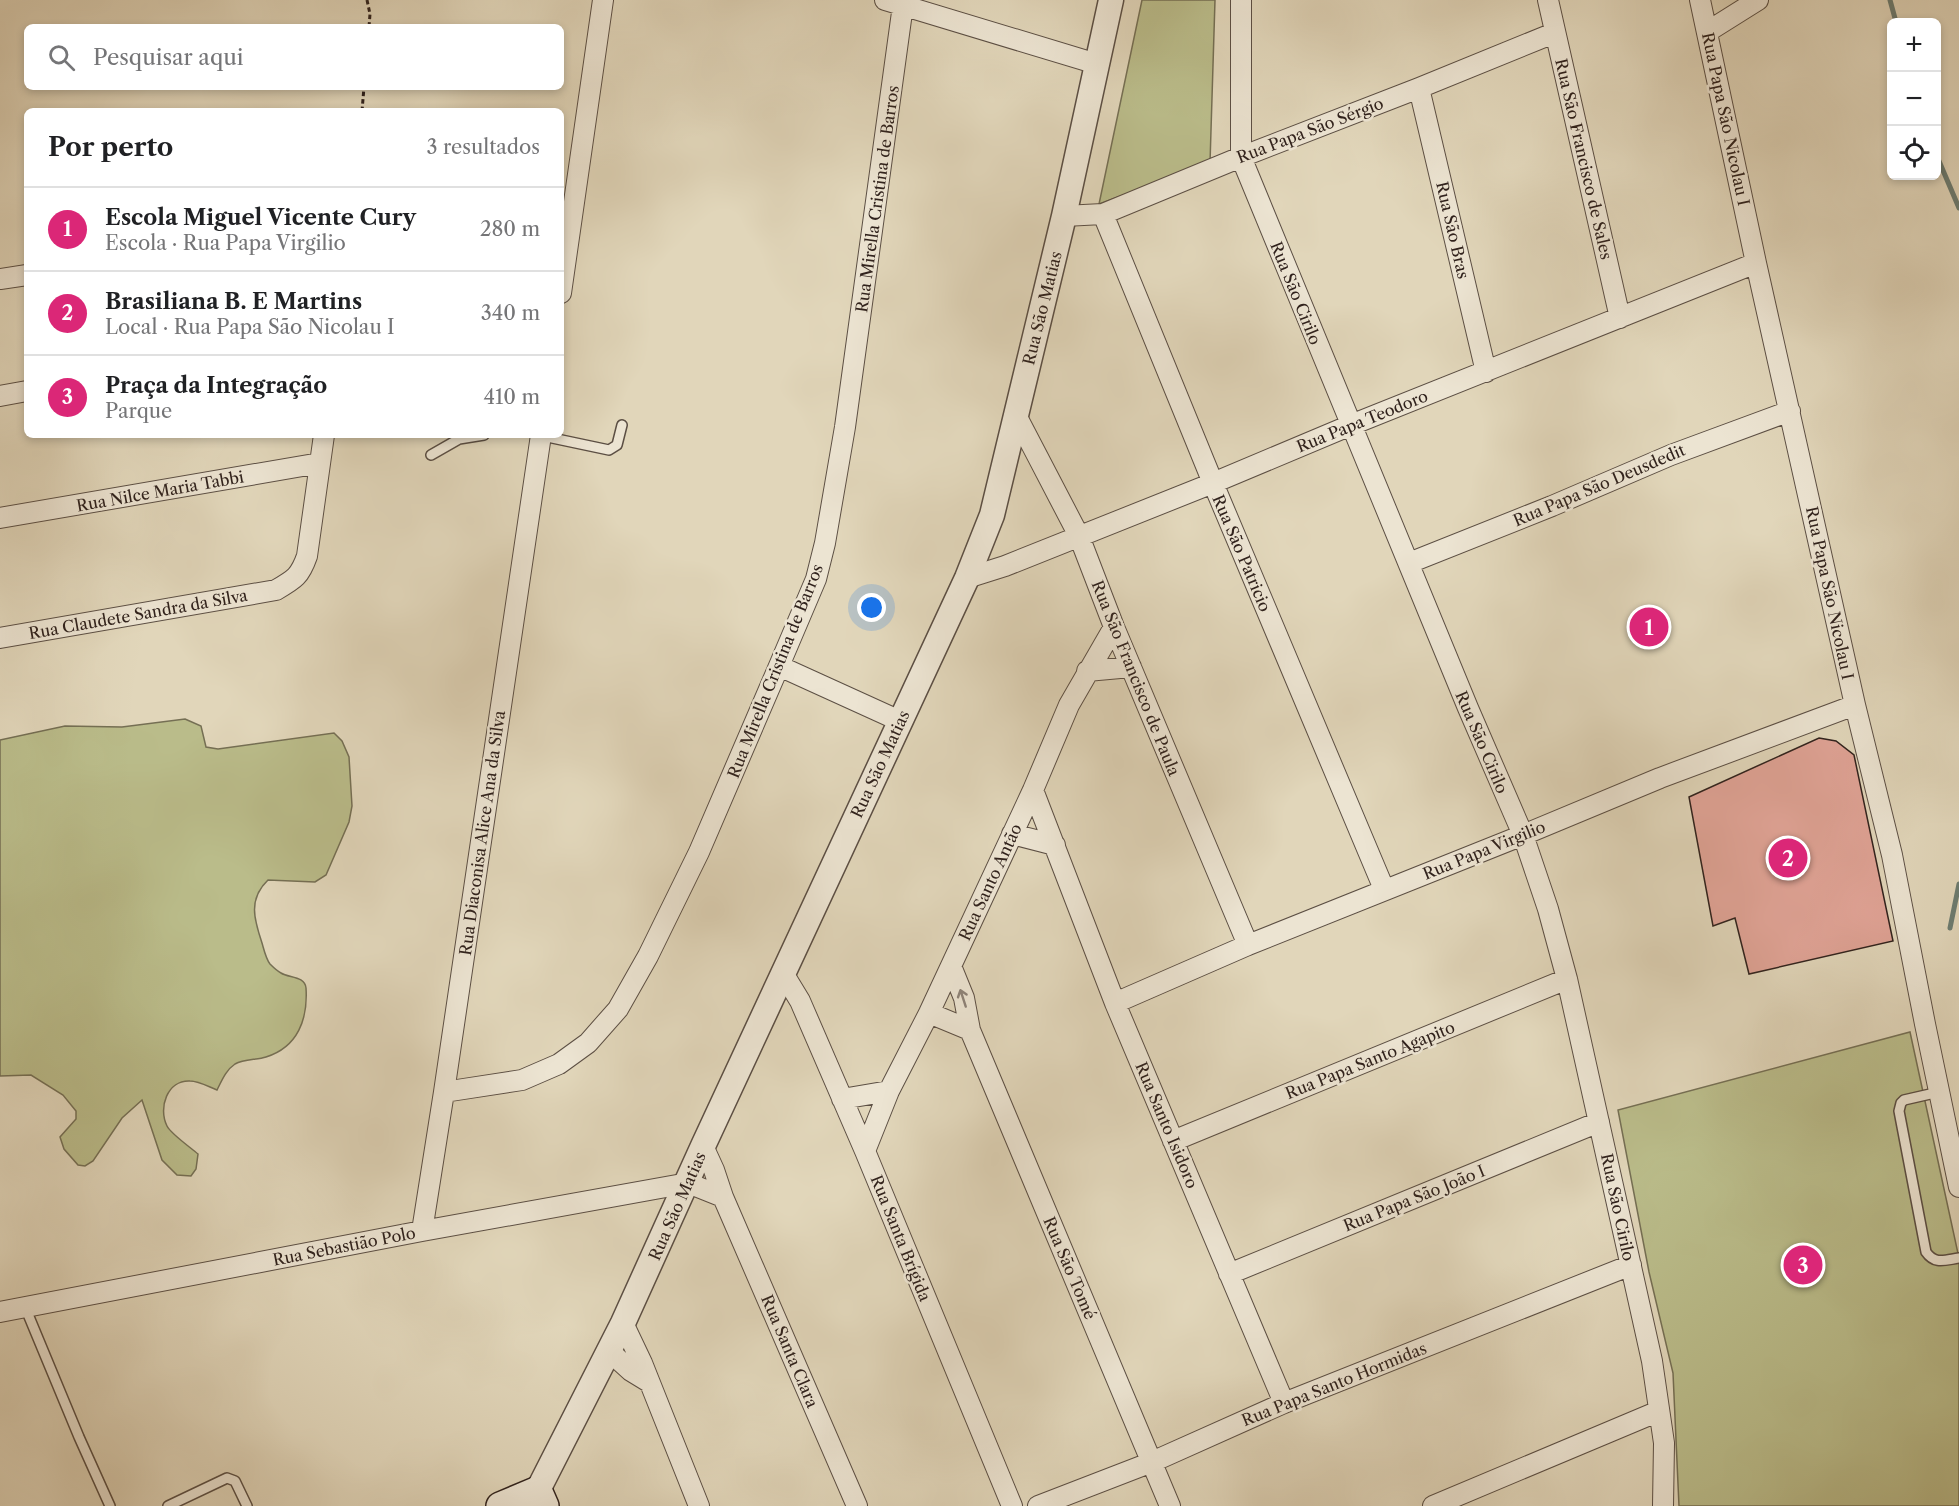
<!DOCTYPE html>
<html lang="pt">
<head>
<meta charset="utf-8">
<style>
  :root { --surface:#fff; --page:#f6f6f6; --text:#202124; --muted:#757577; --line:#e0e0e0; --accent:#db2777 }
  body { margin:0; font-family:"Libre Caslon Text",serif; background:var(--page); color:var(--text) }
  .controls { position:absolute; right:18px; top:18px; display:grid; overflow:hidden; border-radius:9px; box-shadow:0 3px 9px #0003 }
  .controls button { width:54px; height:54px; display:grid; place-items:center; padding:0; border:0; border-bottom:2px solid var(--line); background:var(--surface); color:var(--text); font:30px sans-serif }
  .you { position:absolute; left:872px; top:608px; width:21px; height:21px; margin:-15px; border:4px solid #fff; border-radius:50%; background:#1a73e8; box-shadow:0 0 0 9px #1a73e833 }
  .badge { display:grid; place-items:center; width:39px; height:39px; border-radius:50%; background:var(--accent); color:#fff; font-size:20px; font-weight:700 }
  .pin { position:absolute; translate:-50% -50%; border:3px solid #fff; box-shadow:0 2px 6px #0006 }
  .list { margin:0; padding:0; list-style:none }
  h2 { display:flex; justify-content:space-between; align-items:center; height:78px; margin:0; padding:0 24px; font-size:26px }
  h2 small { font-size:20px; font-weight:400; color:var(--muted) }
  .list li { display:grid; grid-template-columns:39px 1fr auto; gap:18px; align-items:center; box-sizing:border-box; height:84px; padding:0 24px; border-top:2px solid var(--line) }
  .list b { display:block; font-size:22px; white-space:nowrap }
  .list p { margin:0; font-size:20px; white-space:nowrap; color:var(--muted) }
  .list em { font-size:20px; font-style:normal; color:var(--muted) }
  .icon { flex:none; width:33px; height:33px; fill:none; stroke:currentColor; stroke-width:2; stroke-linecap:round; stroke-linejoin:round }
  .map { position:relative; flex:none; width:1959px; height:1506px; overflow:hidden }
  .search { position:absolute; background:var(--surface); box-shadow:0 3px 9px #0003; left:24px; top:24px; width:540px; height:66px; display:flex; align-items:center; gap:15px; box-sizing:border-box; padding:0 21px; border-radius:9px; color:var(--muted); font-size:22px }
  .panel { position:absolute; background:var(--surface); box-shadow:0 3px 9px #0003; left:24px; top:108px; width:540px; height:330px; border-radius:9px }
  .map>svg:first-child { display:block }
</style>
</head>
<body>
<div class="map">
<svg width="1959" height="1506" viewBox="0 0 1959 1506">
  <rect width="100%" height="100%" fill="#e1d6ba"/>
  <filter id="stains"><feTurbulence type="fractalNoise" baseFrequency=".00333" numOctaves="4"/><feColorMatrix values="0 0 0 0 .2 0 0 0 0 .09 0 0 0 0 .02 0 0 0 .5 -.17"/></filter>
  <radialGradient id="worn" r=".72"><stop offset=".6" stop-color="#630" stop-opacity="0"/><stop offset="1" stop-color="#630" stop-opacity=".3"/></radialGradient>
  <path fill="#babc8a" stroke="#756f54" stroke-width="1.5" d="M1142 0H1215L1210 163 1099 204Z
    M185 719 201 726 206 747 218 749 334 733 342 741 349 757 352 806 349 822 326 875 315 882 268 880C248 899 254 919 262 943 264 950 266 959 270 964 273 967 277 971 281 973 289 978 305 976 306 988 308 1019 298 1047 266 1057 257 1060 244 1059 235 1064 226 1070 222 1080 217 1090 209 1087 199 1081 190 1081 167 1080 158 1108 167 1126 171 1134 190 1147 198 1154L196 1169 191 1176 177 1175 162 1160 142 1100 122 1118 93 1161 85 1166 78 1165 64 1149 60 1137 76 1119V1111L63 1095 31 1075 0 1076V740L65 726 122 727Z
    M1910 1032 1959 1258V1506H1679L1673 1373 1649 1272 1618 1110Z"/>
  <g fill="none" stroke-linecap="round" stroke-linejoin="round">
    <path stroke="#6d7d72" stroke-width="5" d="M1890 0 1896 22
      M1936 154 1959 208
      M1950 928 1959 884"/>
  </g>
  <path fill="#e0a396" stroke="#30221d" stroke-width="1.5" d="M1819 738 1836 741 1854 755 1893 941 1749 974 1735 918 1713 926 1689 797Z"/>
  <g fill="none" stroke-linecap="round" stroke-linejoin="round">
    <defs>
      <path id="service" d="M538 435 609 450 617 445 622 425
        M431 455 459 439 484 435
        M1939 1092 1904 1100 1901 1103 1899 1111 1926 1252C1935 1265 1945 1260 1959 1258
        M25 1307 79 1437 110 1506
        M168 1506 227 1478 235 1481 247 1506"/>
      <path id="minor" d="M885 0 1097 64
        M1241 0V157L1468 708 1523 835 1548 909 1567 979 1652 1361 1664 1443 1663 1506
        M1548 0 1620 318
        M1700 0 1756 263 1855 705 1892 855 1925 1024 1959 1187
        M1707 32 1758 0
        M1419 88 1486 372
        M1103 214 1213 483 1384 889
        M1064 216 1103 214 1241 157 1419 88 1554 33
        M0 279 27 275
        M561 293 603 0
        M0 396 27 391
        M1016 415 1079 536 1114 627 1248 945
        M0 518 320 463
        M1409 563 1552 506 1671 455 1790 411
        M967 578 1005 566 1213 483 1351 425 1756 263
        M0 638 276 590C295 579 300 576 307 556L324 435
        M779 666 900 721
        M1087 671 1131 667
        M1033 790 1115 1003 1284 1403
        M1012 834 1055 845
        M951 966 964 998 970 1030 1170 1506
        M783 973 800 1001 865 1151 1012 1506
        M1115 1003 1248 945 1523 835 1660 778 1855 705
        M929 1013 970 1030
        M444 1092 522 1080 559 1064 588 1043 618 1009 648 956 699 852 779 666 816 579 825 543 845 427 903 5
        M842 1099 889 1091
        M1173 1141 1567 979
        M703 1146 714 1170 723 1197 857 1506
        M865 1151 889 1091 929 1013 1033 790 1069 705 1114 627
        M422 1231 444 1092 541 435
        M1229 1274 1599 1122
        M0 1312 422 1231 688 1183 723 1197
        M623 1323 642 1363 699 1506
        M609 1351 631 1371 649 1382
        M1038 1506 1152 1462 1284 1403 1631 1265
        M1433 1506 1659 1411"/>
      <path id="tertiary" d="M538 1490 623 1323 703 1146 967 578 992 515 1064 216 1111 0"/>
      <path id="secondary" d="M500 1506 538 1490 545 1506"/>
    </defs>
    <use href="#service" stroke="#5c4f44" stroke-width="12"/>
    <use href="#minor" stroke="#5c4f44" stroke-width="22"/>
    <use href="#tertiary" stroke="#5c4f44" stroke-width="27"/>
    <use href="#secondary" stroke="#30221d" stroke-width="30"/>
    <path stroke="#30221d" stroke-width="3" stroke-dasharray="4.5 3" stroke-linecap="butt" d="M367 0 370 14 369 27
      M362 111 364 87"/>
    <use href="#service" stroke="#ece4d2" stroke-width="9"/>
    <use href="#minor" stroke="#ece4d2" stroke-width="20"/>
    <use href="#tertiary" stroke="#ece4d2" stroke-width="24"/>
    <use href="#secondary" stroke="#ece4d2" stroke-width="27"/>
  </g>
  <defs><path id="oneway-shaft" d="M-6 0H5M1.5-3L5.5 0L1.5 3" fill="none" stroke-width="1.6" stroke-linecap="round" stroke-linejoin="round" transform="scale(1.5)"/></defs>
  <use stroke="#8e8378" href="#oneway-shaft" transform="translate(963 998) rotate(-108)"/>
  <g text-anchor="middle" stroke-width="5" stroke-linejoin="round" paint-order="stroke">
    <g font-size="16" fill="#30221d" stroke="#ece4d2">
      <text transform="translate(1726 119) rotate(78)" y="6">Rua Papa São Nicolau I</text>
      <text transform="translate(1310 130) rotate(-21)" y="6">Rua Papa São Sérgio</text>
      <text transform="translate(1584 159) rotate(77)" y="6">Rua São Francisco de Sales</text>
      <text transform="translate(877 199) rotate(-82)" y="6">Rua Mirella Cristina de Barros</text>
      <text transform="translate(1453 230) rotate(77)" y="6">Rua São Bras</text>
      <text transform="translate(1296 293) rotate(68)" y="6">Rua São Cirilo</text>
      <text transform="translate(1042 308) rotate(-76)" y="6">Rua São Matias</text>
      <text transform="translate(1362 421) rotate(-22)" y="6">Rua Papa Teodoro</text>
      <text transform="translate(1599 485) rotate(-23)" y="6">Rua Papa São Deusdedit</text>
      <text transform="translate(160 491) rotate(-10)" y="6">Rua Nilce Maria Tabbi</text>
      <text transform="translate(1242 553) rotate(67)" y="6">Rua São Patricio</text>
      <text transform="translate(1830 593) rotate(78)" y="6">Rua Papa São Nicolau I</text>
      <text transform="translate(138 614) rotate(-10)" y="6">Rua Claudete Sandra da Silva</text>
      <text transform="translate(775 671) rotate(-68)" y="6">Rua Mirella Cristina de Barros</text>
      <text transform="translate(1136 678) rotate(68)" y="6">Rua São Francisco de Paula</text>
      <text transform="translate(1482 742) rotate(67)" y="6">Rua São Cirilo</text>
      <text transform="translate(880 764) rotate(-65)" y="6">Rua São Matias</text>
      <text transform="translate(482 833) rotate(-82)" y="6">Rua Diaconisa Alice Ana da Silva</text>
      <text transform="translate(1484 850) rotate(-22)" y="6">Rua Papa Virgilio</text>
      <text transform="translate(990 882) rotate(-65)" y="6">Rua Santo Antão</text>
      <text transform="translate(1370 1060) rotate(-22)" y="6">Rua Papa Santo Agapito</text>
      <text transform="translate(1167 1125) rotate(67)" y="6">Rua Santo Isidoro</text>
      <text transform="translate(1414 1198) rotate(-22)" y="6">Rua Papa São João I</text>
      <text transform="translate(677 1206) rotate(-66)" y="6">Rua São Matias</text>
      <text transform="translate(1618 1207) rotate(78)" y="6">Rua São Cirilo</text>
      <text transform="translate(901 1238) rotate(68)" y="6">Rua Santa Brígida</text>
      <text transform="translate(344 1246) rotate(-11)" y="6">Rua Sebastião Polo</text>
      <text transform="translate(1070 1268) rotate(67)" y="6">Rua São Tomé</text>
      <text transform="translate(790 1351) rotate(67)" y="6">Rua Santa Clara</text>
      <text transform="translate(1334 1384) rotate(-22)" y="6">Rua Papa Santo Hormidas</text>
    </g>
  </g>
  <rect width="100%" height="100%" filter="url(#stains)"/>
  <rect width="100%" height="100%" fill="url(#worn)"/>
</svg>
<div class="controls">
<button>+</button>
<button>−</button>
<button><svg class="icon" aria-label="locate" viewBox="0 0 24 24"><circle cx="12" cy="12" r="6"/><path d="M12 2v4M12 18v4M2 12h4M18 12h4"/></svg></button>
</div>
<div class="you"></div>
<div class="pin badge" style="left:1649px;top:627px">1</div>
<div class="pin badge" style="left:1788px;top:858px">2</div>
<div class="pin badge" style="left:1803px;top:1265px">3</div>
<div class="search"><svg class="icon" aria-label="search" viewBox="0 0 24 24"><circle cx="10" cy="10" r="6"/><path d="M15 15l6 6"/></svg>Pesquisar aqui</div>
<section class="panel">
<h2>Por perto<small>3 resultados</small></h2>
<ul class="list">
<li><span class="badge">1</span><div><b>Escola Miguel Vicente Cury</b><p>Escola · Rua Papa Virgilio</p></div><em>280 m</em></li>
<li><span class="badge">2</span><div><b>Brasiliana B. E Martins</b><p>Local · Rua Papa São Nicolau I</p></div><em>340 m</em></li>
<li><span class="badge">3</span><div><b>Praça da Integração</b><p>Parque</p></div><em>410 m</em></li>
</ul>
</section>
</div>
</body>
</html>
